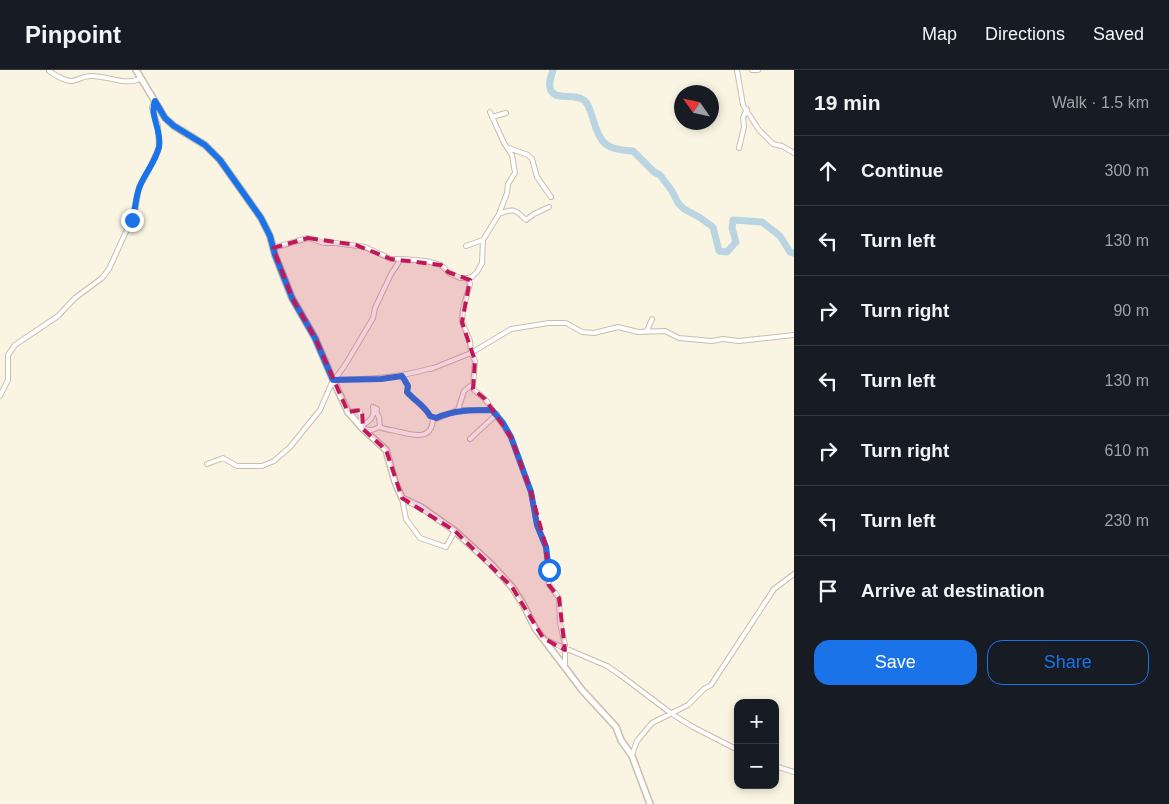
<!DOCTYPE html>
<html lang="en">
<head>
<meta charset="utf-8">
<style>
  :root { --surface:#171b24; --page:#242831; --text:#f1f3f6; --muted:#9ea1a6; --line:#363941; --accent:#1a73e8 }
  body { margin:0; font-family:Arial,sans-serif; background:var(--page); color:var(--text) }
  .controls { position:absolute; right:15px; bottom:15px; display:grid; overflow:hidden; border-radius:10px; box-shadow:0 2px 8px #0003 }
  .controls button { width:45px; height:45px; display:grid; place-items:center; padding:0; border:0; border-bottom:1px solid var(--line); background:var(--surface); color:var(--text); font:25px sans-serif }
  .compass { position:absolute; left:674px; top:15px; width:45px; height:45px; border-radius:50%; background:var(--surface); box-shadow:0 2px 8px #0003; rotate:304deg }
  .stop { position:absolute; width:15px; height:15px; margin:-11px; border:4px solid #1a73e8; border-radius:50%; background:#fff }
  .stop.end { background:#1a73e8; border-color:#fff; box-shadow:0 1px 5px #0008 }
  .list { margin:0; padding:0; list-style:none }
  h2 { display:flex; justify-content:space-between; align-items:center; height:65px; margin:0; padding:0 20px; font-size:21px }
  h2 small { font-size:16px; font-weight:400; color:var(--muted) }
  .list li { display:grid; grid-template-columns:32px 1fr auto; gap:15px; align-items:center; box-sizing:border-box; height:70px; padding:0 20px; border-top:1px solid var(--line) }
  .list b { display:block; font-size:19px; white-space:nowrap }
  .list em { font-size:16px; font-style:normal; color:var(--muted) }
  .actions { display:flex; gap:10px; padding:15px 20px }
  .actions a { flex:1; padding:11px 0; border:1px solid var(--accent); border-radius:15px; text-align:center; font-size:18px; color:var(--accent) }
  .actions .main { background:var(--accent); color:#fff }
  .icon { flex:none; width:28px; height:28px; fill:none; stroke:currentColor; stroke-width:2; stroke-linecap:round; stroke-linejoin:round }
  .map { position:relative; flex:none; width:794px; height:734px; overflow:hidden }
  header { display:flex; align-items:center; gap:30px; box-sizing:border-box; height:70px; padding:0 25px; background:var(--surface); border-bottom:1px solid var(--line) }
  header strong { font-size:24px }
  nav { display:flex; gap:28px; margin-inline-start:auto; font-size:18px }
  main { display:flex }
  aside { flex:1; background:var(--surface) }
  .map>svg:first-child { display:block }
</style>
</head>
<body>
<header>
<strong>Pinpoint</strong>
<nav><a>Map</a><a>Directions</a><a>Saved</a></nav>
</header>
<main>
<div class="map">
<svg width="794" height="734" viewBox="0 0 794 734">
  <rect width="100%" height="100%" fill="#faf5e3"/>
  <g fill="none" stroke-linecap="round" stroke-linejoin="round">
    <path stroke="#bad5e1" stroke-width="7" d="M553 0C551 7 547 16 552 22 559 31 574 22 585 31 589 35 591 43 593 49 600 74 606 80 633 81L654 102 660 105 672 121 678 133 684 139 699 147 713 157 719 181 727 182 736 172 732 158 733 150 762 152 780 166 790 182 794 183"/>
    <defs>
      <path id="minor" d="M737 0 743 35 759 60 773 74 782 76 794 83
        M752 0H758
        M49 1C56 5 63 11 71 11 77 11 83 6 90 6 106 5 127 17 141 8
        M492 47 506 43
        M509 78 528 85 532 89 537 107 551 127
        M739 78 744 57 743 48 747 39
        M499 144C513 138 515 139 526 150L534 144 549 137
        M466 176 483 170
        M273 178 308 168 324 173H336L365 177 391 189H401
        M468 208 472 207 477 202 482 193 483 170 499 144 507 123 508 114 515 103 512 85 504 73 490 42
        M647 261 652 249
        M431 299 471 283 511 259 549 253H566L582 262 594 263 618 257 638 262 665 261 679 268 712 271 723 269 739 271 794 265
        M402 305 408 316 407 322C414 331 425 336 430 346L436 349 458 340 464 321 473 314
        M333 310C367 309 399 308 432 298
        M0 326 8 310V285L15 275 58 246 75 228 102 208 109 199 135 142 139 117 148 102 159 77 158 55 153 42 152 37 155 31
        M458 340H492
        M348 342 357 341 361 344 362 357
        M380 357 379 347 376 342 377 339 373 337C375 346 371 350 363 355V359L372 360 380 357C386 360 393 360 400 362 416 366 433 370 433 347
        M470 369 497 344
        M207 394 223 388 237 396H262L274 391 290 377 320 340 333 310 338 305 347 292 373 248 375 238 391 204 401 189 426 191 441 195 449 203 460 208H468L470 214 463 239 462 252 470 271 471 283 475 291 473 316 474 320 485 329 511 367 531 422 537 455 546 477 549 515 559 528 560 553 565 575V597
        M402 428 406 449 420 468 446 477 455 461
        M546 570 607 596 619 604 672 644 693 657 738 680
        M632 685 637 671 652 653 688 635 704 619 711 615 774 519 794 504
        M775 696 794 702"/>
      <path id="tertiary" d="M136 0 165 48 174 56 205 75 220 90 261 148 270 166 275 185 292 228 315 268 333 310 348 342 363 359 386 380 395 412 402 428 421 437 455 461 491 494 512 517 523 534 535 558 582 620 616 657 621 670 632 686 650 734"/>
    </defs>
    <use href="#minor" stroke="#c9beab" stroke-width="6"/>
    <use href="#tertiary" stroke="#c9beab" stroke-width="8"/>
    <use href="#minor" stroke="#fff" stroke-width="4"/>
    <use href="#tertiary" stroke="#fff" stroke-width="5"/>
  </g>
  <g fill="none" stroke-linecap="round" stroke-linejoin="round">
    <path stroke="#1a73e8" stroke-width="6" d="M132 150C136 139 135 127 140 116 145 103 156 91 159 77 162 60 149 45 155 31L165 48 174 56 205 75 220 90 261 148 270 166 275 185 292 228 315 268 333 310 381 309 402 306 408 316 407 322C415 331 425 336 430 346L436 348C454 340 472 340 492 340L503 353 511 367 531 422 537 455 546 477 549 500"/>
  </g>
  <path fill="#c2185b" fill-opacity="0.2" stroke="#c2185b" stroke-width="4" stroke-dasharray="10 6" stroke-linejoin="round" d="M308 168 356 175 391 189 441 195 448 202 470 210 462 252 475 291 473 319 485 329 511 367 531 422 546 477 549 515 559 528 565 580 543 568 512 517 455 461 402 428 386 380 363 359 362 340 348 342 315 268 292 228 273 178Z"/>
</svg>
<div class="controls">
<button>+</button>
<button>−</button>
</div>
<svg class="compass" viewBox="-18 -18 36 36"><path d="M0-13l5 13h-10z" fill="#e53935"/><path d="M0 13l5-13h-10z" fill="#9ea1a6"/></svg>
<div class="stop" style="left:549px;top:500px"></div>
<div class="stop end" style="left:132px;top:150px"></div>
</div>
<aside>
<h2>19 min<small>Walk · 1.5 km</small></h2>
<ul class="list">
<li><svg class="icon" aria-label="ahead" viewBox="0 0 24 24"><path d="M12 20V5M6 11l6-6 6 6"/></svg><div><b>Continue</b></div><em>300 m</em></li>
<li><svg class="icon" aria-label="left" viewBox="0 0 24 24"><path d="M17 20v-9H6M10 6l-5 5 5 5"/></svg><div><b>Turn left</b></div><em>130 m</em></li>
<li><svg class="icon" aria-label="right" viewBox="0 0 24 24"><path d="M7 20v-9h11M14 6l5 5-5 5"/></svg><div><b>Turn right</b></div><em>90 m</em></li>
<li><svg class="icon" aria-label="left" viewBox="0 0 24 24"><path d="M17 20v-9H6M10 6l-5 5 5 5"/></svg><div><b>Turn left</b></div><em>130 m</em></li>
<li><svg class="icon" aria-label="right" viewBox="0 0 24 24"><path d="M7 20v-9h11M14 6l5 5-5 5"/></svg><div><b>Turn right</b></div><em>610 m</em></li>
<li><svg class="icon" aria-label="left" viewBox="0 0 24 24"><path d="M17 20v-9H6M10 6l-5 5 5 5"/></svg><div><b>Turn left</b></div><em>230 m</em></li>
<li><svg class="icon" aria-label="arrive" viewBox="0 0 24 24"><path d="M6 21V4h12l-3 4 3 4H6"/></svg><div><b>Arrive at destination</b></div></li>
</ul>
<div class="actions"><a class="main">Save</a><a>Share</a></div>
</aside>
</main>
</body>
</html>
